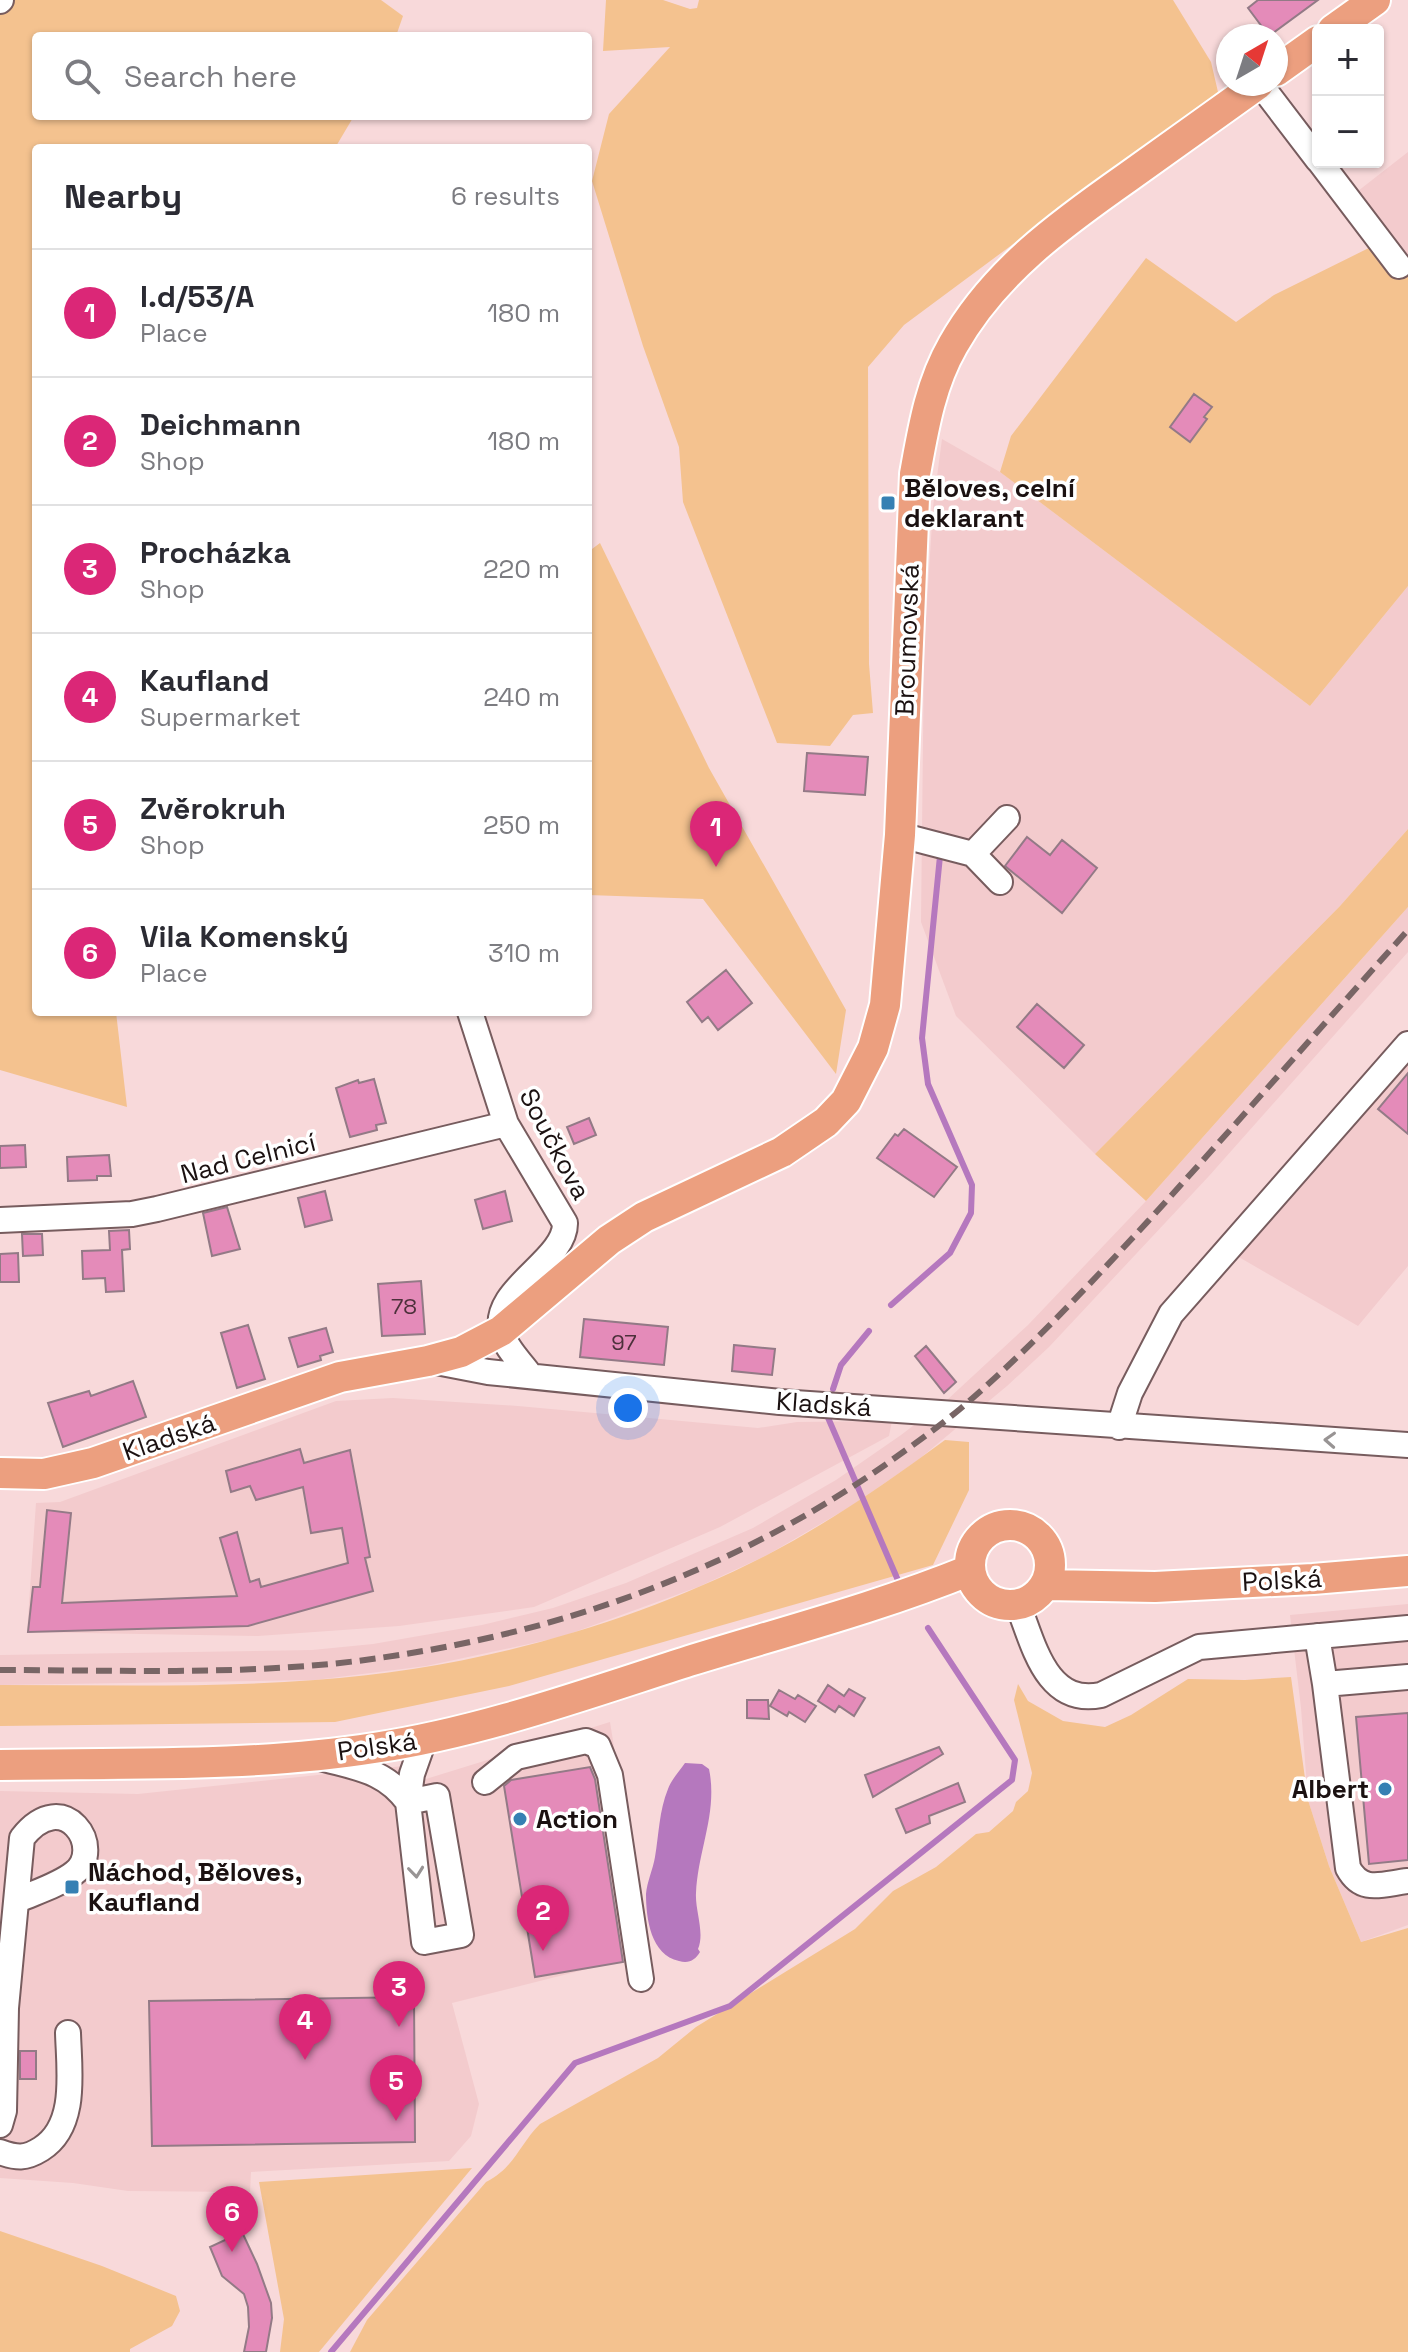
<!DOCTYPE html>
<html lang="en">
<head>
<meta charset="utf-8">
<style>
  :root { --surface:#fff; --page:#f7f7f7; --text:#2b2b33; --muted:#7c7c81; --line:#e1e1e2; --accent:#db2777 }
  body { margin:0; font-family:"Space Grotesk",sans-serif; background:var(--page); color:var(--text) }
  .controls { position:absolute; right:24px; top:24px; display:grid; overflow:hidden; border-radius:8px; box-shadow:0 2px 6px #0004 }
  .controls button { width:72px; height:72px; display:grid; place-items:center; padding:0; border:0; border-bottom:2px solid var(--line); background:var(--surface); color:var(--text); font:40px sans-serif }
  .compass { position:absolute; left:1216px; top:24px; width:72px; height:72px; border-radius:50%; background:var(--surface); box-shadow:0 2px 6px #0004; rotate:39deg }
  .you { position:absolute; left:628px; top:1408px; width:28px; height:28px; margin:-20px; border:6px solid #fff; border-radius:50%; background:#1a73e8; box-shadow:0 0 0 12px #1a73e833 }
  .badge { display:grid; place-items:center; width:52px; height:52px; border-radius:50%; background:var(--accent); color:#fff; font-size:26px; font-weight:700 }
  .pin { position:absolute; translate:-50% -66px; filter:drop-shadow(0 2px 4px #0008) }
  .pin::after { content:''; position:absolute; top:42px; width:28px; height:24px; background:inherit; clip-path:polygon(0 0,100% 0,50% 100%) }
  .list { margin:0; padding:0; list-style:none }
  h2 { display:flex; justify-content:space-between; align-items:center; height:104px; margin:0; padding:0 32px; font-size:34px }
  h2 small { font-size:26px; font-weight:400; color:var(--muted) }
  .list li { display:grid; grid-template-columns:52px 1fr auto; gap:24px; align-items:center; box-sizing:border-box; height:128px; padding:0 32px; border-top:2px solid var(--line) }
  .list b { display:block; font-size:30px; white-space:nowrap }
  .list p { margin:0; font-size:26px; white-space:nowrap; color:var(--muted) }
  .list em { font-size:26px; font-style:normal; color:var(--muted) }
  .icon { flex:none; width:44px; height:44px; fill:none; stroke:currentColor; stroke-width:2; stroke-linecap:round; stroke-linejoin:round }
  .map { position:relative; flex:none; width:1408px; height:2352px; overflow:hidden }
  .search { position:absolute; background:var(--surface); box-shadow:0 2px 6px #0004; left:32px; top:32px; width:560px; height:88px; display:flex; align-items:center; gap:20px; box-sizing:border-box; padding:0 28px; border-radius:8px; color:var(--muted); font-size:30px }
  .panel { position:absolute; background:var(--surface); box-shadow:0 2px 6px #0004; left:32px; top:144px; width:560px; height:872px; border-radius:8px }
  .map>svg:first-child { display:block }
</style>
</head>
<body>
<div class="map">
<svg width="1408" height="2352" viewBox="0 0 1408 2352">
  <rect width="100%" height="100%" fill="#f8d9da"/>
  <path fill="#f3cbcd" d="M1408 152V262L1349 198Z
    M942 439 1000 472 1310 706 1408 586V829L1340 906 1095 1154 956 1016 921 922 924 651 933 507Z
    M1408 907V952L1209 1176 1049 1347 1007 1386 918 1460 853 1505 767 1555 698 1587 561 1637 426 1666 315 1680 0 1685V1655L312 1650 373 1644 482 1625 553 1608 626 1583 753 1528 836 1480 901 1435 947 1400 1028 1325 1146 1201Z
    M1408 1064V1266L1358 1326 1237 1256Z
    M393 1398 518 1406 758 1428 797 1422 892 1421 889 1436 720 1527 534 1607 399 1626 258 1636 27 1632 36 1503 60 1502 336 1401Z
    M1408 1604V1925L1361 1942 1329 1866 1308 1800 1301 1708 1290 1615Z
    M610 1722 647 1954 452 2003 479 2104 471 2136 449 2161 251 2172 250 2192 128 2191 73 2183 0 2178V1791L138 1794 403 1766 413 1783Z"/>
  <path fill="#f4c28f" d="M0 0H381L403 16 396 36H36V116H354L335 148H36V1012H116L127 1107 0 1070Z
    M606 0H663L690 9 697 8 699 0H1173L1211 62 1218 92 904 325 868 367 869 664 873 713 853 715 830 746 777 743 683 502 679 447 643 346 592 181 609 114 670 47 603 51Z
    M1389 238 1408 262V586L1310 706 1000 472 1011 436 1146 258 1236 322 1274 295Z
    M600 543 709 768 846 1010 836 1074 703 899 588 895V552Z
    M1408 829V907L1146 1201 1095 1154 1340 906Z
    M945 1440 969 1442V1490L933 1565 509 1686 335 1722 0 1726V1685C105 1685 210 1688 315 1680 471 1669 628 1626 767 1555 830 1522 888 1482 945 1440Z
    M1291 1677 1308 1800 1329 1866 1361 1942 1408 1928V2352H350L367 2320 486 2182C515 2167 519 2145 540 2124L658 2058 696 2027 855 1929 893 1891 936 1867 976 1834 989 1832 1013 1811 1016 1802 1028 1791 1032 1773 1014 1700 1018 1684 1028 1701 1063 1721 1105 1727 1131 1715 1188 1679 1245 1680Z
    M472 2168 319 2352H280L284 2319 259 2182Z
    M0 2231 102 2266 176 2296 180 2311 172 2326 130 2349V2352H0Z"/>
  <path fill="#b578be" d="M685 1763 702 1764 709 1769C718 1812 698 1850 696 1893 695 1911 705 1932 698 1949L700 1952C695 1960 689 1964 679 1961 651 1955 646 1919 646 1894 647 1882 653 1869 655 1857 659 1834 659 1811 668 1789 671 1780 679 1772 685 1763Z"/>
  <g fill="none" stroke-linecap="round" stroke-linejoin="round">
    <path stroke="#b578be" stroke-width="6" d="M891 1305 950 1253 971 1213 972 1185 928 1084 922 1038 940 856
      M833 1389 841 1365 869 1331
      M826 1413 900 1585
      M331 2352 575 2063 730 2006 1012 1780 1015 1760 928 1628"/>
  </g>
  <path fill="#e48bb9" stroke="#937a86" stroke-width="2" d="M1258 0H1318L1269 36 1248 8Z
    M1194 394 1212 407 1204 417 1207 419 1190 442 1170 427Z
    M807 753 868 757 865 795 804 791Z
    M1027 837 1050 855 1062 840 1097 868 1062 913 1005 866Z
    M726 970 752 1003 718 1030 708 1017 702 1022 687 1002Z
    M1037 1004 1084 1045 1064 1068 1017 1027Z
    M1408 1073V1134L1378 1109Z
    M374 1079 386 1123 376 1125 377 1130 350 1137 336 1088 358 1080 359 1083Z
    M589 1118 596 1135 574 1144 567 1127Z
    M904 1129 957 1167 934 1197 877 1158 895 1134 898 1136Z
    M25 1145 26 1167 0 1168V1146Z
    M109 1155 111 1176H97V1180L68 1181 67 1157Z
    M325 1191 332 1220 305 1227 298 1198Z
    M505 1191 512 1221 483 1229 475 1200Z
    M227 1207 240 1249 212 1256 203 1213Z
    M129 1230 130 1249 122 1250 124 1291 106 1292 105 1278 83 1279 82 1251 110 1250 109 1231Z
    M22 1234H42L43 1255 23 1256Z
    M18 1253 19 1282H0V1254Z
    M421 1281 425 1334 382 1336 378 1284Z
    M584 1319 668 1327 664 1365 580 1357Z
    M248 1325 265 1379 237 1388 221 1333Z
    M326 1328 333 1352 320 1356 321 1360 298 1367 289 1338Z
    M734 1345 775 1349 772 1375 732 1371Z
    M926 1346 956 1382 944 1393 915 1356Z
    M133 1381 146 1417 63 1447 48 1403 89 1391 91 1396Z
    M300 1449 304 1463 350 1450 370 1557 365 1558 373 1591 248 1626 28 1632 33 1587H40L47 1510 71 1513 62 1603 237 1596 220 1538 237 1532 250 1582 259 1579 261 1587 348 1563 342 1528 311 1533 303 1487 256 1500 250 1486 231 1492 226 1471Z
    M828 1685 844 1696 849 1689 865 1698 854 1716 839 1706 835 1712 818 1701Z
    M779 1690 795 1699 798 1695 816 1706 805 1722 789 1712 787 1716 770 1706Z
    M747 1700H768L769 1719 747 1718Z
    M1408 1713V1860L1369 1864 1356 1717Z
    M939 1747 943 1754 873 1797 865 1775Z
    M590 1767 595 1779 623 1962 535 1977 504 1786 511 1780Z
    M958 1783 965 1802 929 1816 930 1823 906 1833 896 1809Z
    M414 1997 415 2142 152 2146 149 2001Z
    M20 2051H36V2079H20Z
    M242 2232 257 2264 271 2303 272 2318 266 2352H244L249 2327 248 2307 244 2294 222 2276 210 2247Z"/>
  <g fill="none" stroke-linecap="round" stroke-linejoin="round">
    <defs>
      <path id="minor" d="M0 1 1 0
        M1260 84 1318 160
        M1320 162 1399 266
        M900 835 973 854 1000 882
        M973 854 1007 818
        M470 1012 506 1124 565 1223C566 1261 489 1290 502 1333 506 1349 521 1362 530 1375
        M0 1220 132 1214 157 1209 506 1124
        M431 1361 488 1372 780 1402 1408 1445
        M1119 1427 1130 1393 1171 1314 1408 1044
        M1018 1605C1034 1645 1046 1706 1101 1695L1199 1647 1408 1628
        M1317 1636 1325 1684 1408 1677
        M1325 1684 1348 1868C1362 1894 1382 1884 1408 1881
        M317 1757C355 1768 384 1769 408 1802L424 1942 461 1935 437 1796 408 1802
        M485 1782 516 1757 586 1741 598 1746 610 1775 641 1979
        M408 1802 412 1774 424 1740
        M0 2125 4 2111 6 2008 22 1838C64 1784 106 1849 74 1873 59 1885 36 1892 18 1900
        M0 2152C17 2158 25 2159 41 2149 78 2126 69 2070 68 2033"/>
      <path id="major" d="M1333 30 1375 0
        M1276 71 1318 41
        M0 1473 44 1474 93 1463 340 1377 428 1361 461 1352 501 1331 609 1240 644 1217 782 1152 826 1122 846 1101 873 1048 885 1005 900 835 915 474C923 430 930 385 953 345 994 272 1061 224 1128 177 1171 146 1215 115 1258 84
        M970 1565a40 40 0 1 1 80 0a40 40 0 1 1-80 0Z
        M1046 1585 1155 1587 1313 1579 1408 1571
        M0 1765C122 1763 254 1767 374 1748 481 1732 586 1694 689 1661 783 1632 879 1607 970 1570"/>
    </defs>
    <use href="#minor" stroke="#775c5e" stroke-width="28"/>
    <use href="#major" stroke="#fff" stroke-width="34"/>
    <use href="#minor" stroke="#fff" stroke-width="24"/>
    <use href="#major" stroke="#ec9f7f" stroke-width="30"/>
    <path stroke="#786565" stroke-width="6" stroke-dasharray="16 8" stroke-linecap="butt" d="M0 1670C123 1670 258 1676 379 1658 563 1632 732 1571 885 1465 910 1447 936 1429 960 1409 1028 1351 1089 1285 1150 1219 1237 1123 1322 1026 1408 930"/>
  </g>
  <defs><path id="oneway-chevron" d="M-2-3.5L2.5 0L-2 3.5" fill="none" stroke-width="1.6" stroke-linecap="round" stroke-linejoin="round" transform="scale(2)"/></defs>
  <g stroke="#989494">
    <use href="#oneway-chevron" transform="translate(1330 1440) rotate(-177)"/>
    <use href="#oneway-chevron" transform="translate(416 1872) rotate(84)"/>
  </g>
  <g fill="#3680b3" stroke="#fff" stroke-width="3">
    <rect x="880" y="495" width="16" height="16" rx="4"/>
    <circle cx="1385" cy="1789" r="8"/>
    <circle cx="520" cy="1819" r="8"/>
    <rect x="64" y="1879" width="16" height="16" rx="4"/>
  </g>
  <g text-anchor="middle" stroke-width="7" stroke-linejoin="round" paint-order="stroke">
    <g font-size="22" fill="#4d303b">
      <text x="404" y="1314">78</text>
      <text x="624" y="1350">97</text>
    </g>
    <g font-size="26" font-weight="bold" fill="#1b1111" stroke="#fff" text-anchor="start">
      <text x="904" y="497">Běloves, celní<tspan x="904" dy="30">deklarant</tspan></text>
      <text x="1369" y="1798" text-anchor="end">Albert</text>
      <text x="536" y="1828">Action</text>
      <text x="88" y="1881">Náchod, Běloves,<tspan x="88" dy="30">Kaufland</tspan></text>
    </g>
    <g font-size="26" fill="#1b1111" stroke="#fff">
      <text transform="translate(907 640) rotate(-88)" y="9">Broumovská</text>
      <text transform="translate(555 1144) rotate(62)" y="9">Součkova</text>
      <text transform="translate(248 1158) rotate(-14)" y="9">Nad Celnicí</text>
      <text transform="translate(824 1404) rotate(4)" y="9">Kladská</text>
      <text transform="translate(169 1437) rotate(-19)" y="9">Kladská</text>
      <text transform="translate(1282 1580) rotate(-3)" y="9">Polská</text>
      <text transform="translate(377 1746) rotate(-8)" y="9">Polská</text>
    </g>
  </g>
</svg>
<div class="controls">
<button>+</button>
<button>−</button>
</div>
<svg class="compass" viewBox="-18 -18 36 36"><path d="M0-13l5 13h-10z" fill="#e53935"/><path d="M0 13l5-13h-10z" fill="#7c7c81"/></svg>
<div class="you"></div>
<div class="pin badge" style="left:716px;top:867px">1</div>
<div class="pin badge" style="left:543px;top:1951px">2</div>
<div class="pin badge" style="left:399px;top:2027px">3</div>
<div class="pin badge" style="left:305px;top:2060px">4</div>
<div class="pin badge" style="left:396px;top:2121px">5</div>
<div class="pin badge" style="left:232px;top:2252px">6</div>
<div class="search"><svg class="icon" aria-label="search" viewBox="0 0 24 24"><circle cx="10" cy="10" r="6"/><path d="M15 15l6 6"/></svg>Search here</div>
<section class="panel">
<h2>Nearby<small>6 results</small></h2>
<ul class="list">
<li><span class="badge">1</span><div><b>I.d/53/A</b><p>Place</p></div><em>180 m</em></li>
<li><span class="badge">2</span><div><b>Deichmann</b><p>Shop</p></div><em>180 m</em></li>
<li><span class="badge">3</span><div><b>Procházka</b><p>Shop</p></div><em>220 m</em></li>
<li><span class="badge">4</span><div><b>Kaufland</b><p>Supermarket</p></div><em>240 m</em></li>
<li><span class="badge">5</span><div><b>Zvěrokruh</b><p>Shop</p></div><em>250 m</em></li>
<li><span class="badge">6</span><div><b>Vila Komenský</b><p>Place</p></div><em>310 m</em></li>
</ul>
</section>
</div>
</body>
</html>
